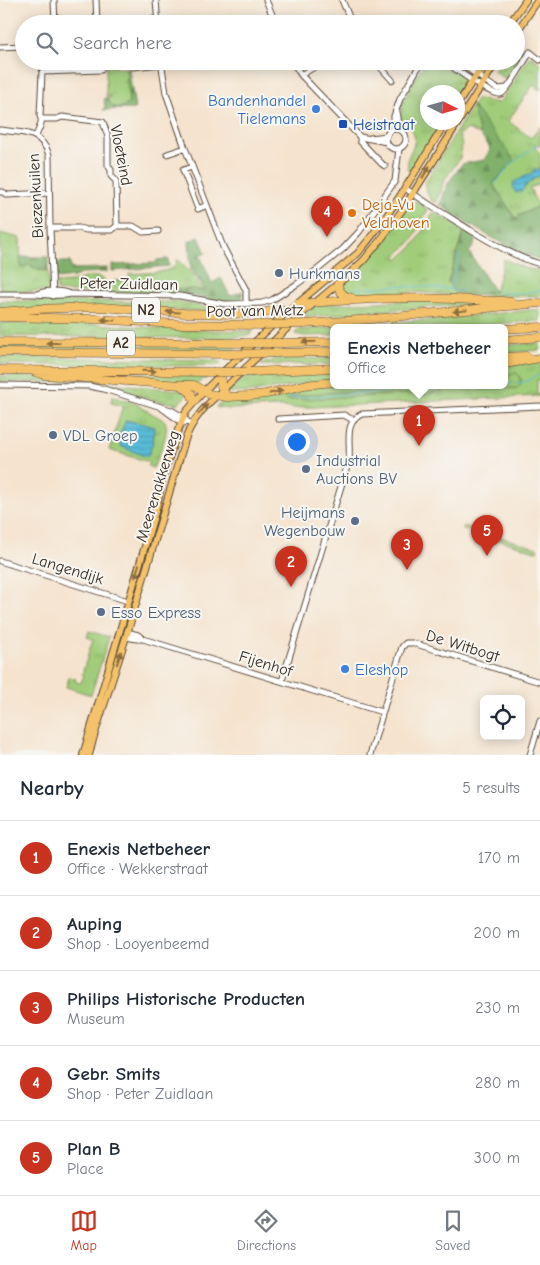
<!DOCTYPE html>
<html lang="en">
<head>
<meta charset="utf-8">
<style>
  :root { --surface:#fff; --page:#f6f6f7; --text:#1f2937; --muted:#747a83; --line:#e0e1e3; --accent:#c8321e }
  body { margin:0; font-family:"Comic Neue",sans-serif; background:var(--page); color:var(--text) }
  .controls { position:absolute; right:15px; bottom:15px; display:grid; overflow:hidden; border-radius:8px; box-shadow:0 2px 12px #0003 }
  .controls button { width:45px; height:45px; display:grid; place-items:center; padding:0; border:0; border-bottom:1px solid var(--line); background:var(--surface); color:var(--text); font:25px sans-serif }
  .compass { position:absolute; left:420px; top:85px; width:45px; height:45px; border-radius:50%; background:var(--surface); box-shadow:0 2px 12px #0003; rotate:95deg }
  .you { position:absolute; left:296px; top:441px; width:18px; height:18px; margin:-12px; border:4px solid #fff; border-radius:50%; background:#1a73e8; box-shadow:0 0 0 8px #1a73e833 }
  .badge { display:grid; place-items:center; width:32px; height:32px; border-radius:50%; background:var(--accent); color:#fff; font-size:16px; font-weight:700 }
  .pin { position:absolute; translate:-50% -41px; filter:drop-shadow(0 1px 2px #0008) }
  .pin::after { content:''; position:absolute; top:26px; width:18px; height:15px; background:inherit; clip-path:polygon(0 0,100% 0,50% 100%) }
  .popup { position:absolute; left:330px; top:324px; width:178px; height:65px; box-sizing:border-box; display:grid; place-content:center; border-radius:8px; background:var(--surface); filter:drop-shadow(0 1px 4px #0005); font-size:16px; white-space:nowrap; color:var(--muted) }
  .popup b { font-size:19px; color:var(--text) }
  .popup::after { content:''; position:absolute; left:50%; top:100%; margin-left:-10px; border:10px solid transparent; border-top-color:var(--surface) }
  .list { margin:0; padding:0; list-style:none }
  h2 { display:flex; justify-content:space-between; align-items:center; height:65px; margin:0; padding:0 20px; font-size:21px }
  h2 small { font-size:16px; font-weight:400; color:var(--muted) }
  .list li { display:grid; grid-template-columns:32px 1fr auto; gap:15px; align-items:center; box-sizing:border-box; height:75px; padding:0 20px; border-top:1px solid var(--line) }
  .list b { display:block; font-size:19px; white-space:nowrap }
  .list p { margin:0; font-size:16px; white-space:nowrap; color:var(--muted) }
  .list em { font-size:16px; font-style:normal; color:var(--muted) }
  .icon { flex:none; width:28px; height:28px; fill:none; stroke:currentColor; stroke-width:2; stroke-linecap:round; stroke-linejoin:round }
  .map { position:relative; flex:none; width:540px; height:755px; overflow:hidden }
  .search { position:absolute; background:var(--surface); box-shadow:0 2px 12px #0003; left:15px; right:15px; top:15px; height:55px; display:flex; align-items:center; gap:12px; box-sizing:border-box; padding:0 18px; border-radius:28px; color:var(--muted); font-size:19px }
  .sheet { height:440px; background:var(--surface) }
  nav { display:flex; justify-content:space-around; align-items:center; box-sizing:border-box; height:70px; border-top:1px solid var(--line); background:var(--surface); font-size:14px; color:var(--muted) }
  nav a { display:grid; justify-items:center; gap:2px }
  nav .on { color:var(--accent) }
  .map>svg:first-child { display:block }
</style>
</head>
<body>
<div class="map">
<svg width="540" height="755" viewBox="0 0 540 755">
  <defs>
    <pattern id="grass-tufts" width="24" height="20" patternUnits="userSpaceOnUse" patternTransform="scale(1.25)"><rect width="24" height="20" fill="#a1cd7a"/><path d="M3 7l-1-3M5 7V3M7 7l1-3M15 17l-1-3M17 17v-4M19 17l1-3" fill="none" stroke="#8cb069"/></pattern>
    <pattern id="forest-firs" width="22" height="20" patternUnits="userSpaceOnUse" patternTransform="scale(1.25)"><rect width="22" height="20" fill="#80b06a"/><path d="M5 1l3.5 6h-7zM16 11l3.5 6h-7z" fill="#6a8f57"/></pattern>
    <pattern id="wetland-marsh" width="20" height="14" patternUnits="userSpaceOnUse" patternTransform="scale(1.25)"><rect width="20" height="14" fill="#a1cd7a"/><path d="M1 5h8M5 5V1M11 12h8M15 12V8" fill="none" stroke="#8cb069"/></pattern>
    <pattern id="water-rules" width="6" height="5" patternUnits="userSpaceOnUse" patternTransform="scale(1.25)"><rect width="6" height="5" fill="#59bcd8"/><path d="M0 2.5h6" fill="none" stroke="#4b99af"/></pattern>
  </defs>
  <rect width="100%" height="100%" fill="#f6f6f2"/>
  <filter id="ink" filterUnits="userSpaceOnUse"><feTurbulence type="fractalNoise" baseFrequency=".02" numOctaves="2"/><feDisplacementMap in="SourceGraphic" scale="10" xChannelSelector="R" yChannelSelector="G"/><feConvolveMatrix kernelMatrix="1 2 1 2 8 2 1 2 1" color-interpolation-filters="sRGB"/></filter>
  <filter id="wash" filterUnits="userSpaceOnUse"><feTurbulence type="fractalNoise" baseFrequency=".0096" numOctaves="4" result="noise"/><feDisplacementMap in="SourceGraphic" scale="20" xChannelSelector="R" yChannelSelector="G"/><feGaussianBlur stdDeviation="1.12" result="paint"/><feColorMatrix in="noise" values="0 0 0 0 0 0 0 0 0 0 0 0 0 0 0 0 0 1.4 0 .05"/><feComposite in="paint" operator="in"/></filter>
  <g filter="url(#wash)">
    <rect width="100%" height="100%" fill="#f5e3ce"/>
    <path fill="url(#grass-tufts)" stroke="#6e7c4c" d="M517 39 520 41V48L527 53C521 62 515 77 503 78L494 71 500 61H516Z
      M530 56 540 63V90L533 85 508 121 531 138 540 127V147L538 144 535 147 540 154V169L534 170 525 188 527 184 540 175V184L530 188 538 206 515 218 493 184 509 166 473 106 480 135 468 129 459 135 462 145 460 158 443 182 441 192 436 203C426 197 428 192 425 182L477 98 482 100 499 103 500 102Z
      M427 61H437L451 72 453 70 463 76 466 83 458 99V92H428V122L443 123 411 172 407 170C408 166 407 161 408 158 409 154 412 150 413 147 418 135 411 126 401 121L402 104 424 63Z
      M105 66C113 66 118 68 126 68L129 103C121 111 110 108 107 98L111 97 110 96H106V67Z
      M412 201 418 202 427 208V211L413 239 409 244 396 255 397 259C416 248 422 232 432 214L435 212 464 230 448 282 461 293 482 294 495 292 504 259 524 268 540 271V296H460L413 292 351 295 343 292 342 285 343 283 375 251 394 228 409 203Z
      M0 233 20 238 21 268 29 265 38 270 48 271 50 291 0 292Z
      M177 259 189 271 203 291 194 289 165 290 155 285 138 286 140 293 72 292 57 291 56 283C62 282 70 283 76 281 86 277 102 272 108 285 118 278 126 279 137 285L129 276V274C142 272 166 275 176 265Z
      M439 299 504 302 458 307 473 304 303 317 315 305Z
      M0 301 181 302 210 308 247 309 248 311 226 312 132 308 0 310Z
      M540 309V321L447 327H334L462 317Z
      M0 323 96 324 176 329 253 331 250 335 224 338 0 336Z
      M334 327V335L305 336 295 334 297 330Z
      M540 343V350L504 353V345Z
      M0 345 238 346 233 351 0 349Z
      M0 357 215 360 221 363 219 365 174 366 0 364Z
      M334 358V364L260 365 264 362H269L276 359Z
      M540 362V380H537V395H540V396L295 408 283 407 228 409 221 407 217 408 216 406C227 398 240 402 253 399 271 396 290 391 309 388 353 382 398 385 442 385L426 387 328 393 296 396 286 399 288 400 421 393 425 395 435 392 451 390 517 388 521 383V379L516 373 504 375V366Z
      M334 372V380L252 392 229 393 226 390 231 386 234 387 246 376Z
      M62 374H173L207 376 206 379H203L198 384Z
      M0 376 62 378 136 386 179 390 183 391 187 395 178 404 153 400 105 386 89 382H0Z
      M112 396 134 403 165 421C170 433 158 457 153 468L148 466 149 462 109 450 123 406 111 403Z
      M464 526 537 548 538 549 537 551H535L463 529Z
      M89 631 109 637 91 695 66 687 69 677 76 679 75 682 81 683 84 675 82 674 93 639 87 637Z"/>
    <path fill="url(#forest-firs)" stroke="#5e6d44" d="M126 68H128L129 69 135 109 103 110 105 107 104 98H107C110 108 121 111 129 103Z
      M472 105 515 161 509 166 493 184 515 218 538 206 540 214V260L514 250 472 226 440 205 448 183 462 164 484 160 490 150 489 146 480 135Z
      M464 231 475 237 474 246 469 252 495 292C481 294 467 295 453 291L448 282Z
      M199 237 206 253 200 256 212 283 221 278 230 296 242 291 243 302 217 301 187 294 140 293 138 286 156 285 165 290 194 289 203 291 205 290 191 270 189 241Z
      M20 257H48V271L38 270 29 265 21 268Z
      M168 259 169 266 112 271V265L156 263 157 260Z
      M55 262H70L71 269 107 268V272L83 273 74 277 56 279Z"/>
    <path fill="url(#wetland-marsh)" stroke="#6e7c4c" d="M516 373C521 376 522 381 520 386L517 388 451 390 435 392 425 395 421 393 288 400 286 398 296 396 328 393 426 387 442 385H504V375Z"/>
    <path fill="url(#water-rules)" stroke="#4a737b" d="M534 169H540V175L527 184 521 192 516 193 514 190 513 183 533 172Z
      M126 420 153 426C156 436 152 448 147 457L122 447 119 444V437Z"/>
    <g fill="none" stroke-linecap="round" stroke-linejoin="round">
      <path stroke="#59bcd8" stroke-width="1" d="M495 184 511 164 540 143
        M353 289 396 286 428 287 463 291
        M451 289 460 254
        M497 293H521L540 290
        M504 384C521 383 526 384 540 373
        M287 398 496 385"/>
    </g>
  </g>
  <g filter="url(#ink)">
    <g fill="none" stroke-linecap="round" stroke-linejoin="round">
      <defs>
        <path id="minor" d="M54 0 55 24
          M96 0 97 24
          M156 0 158 24
          M266 0 276 24
          M342 0 352 24
          M124 21 158 19
          M399 24 411 21 420 22
          M0 47 24 46
          M53 61V72
          M161 61 166 93 185 148 223 247 246 290V304
          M292 61 301 75 360 137V141L382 164 385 166
          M375 61 392 80
          M444 61C453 67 492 97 501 94 508 91 525 60 530 52L540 60
          M457 61 494 87 498 89 507 88
          M132 67 162 64
          M301 75 324 61
          M397 112 398 117 399 129
          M41 119H57L62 117 103 122 108 137V165L111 170V176L116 181 117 226
          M394 129V116L400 99 422 61
          M386 139a10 10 0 1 1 20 0a10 10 0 1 1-20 0Z
          M0 130C22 133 41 130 49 155L50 228 53 296
          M36 136C38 130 44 122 40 116L42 72 101 70V61
          M360 137 387 142
          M370 138 387 136
          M167 154 185 148
          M192 167 183 170 198 209 207 205
          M405 188C426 203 448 216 470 230 493 243 515 257 540 264
          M0 192H3L7 195 49 193
          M50 228H79L86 230H112L117 226H133L143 232 158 231
          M0 294C11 294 22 294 33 294 46 294 58 297 71 294L180 296 225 304 262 303 272 300 297 284 317 270 343 249 359 232 395 181 399 149
          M37 294C47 290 60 290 70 294
          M0 385 89 386 104 389 171 410 183 417 191 425
          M162 408 181 422 184 423
          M278 419 344 415 353 420
          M0 561 128 601
          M127 632 138 635 143 639 382 712
          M126 637 137 639H142
          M282 681 349 460C351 444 343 422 362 414L540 406
          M370 755 402 647 406 643H413L540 682
          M530 755 540 721"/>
        <path id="major" d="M509 24 526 0
          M516 33 538 0
          M458 104 485 61
          M83 755 156 509 164 473 178 430 186 412 204 391 221 374 279 319 358 253C392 213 418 167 446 122
          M89 755 94 736 126 637 185 440C190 425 199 413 210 402L304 312 347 276 364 260 382 238 405 206 497 61"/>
        <path id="highway" d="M338 284C339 293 344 296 352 298
          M297 304C356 299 414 296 473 300 486 301 499 300 511 302
          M0 312 36 309 101 307 184 313 229 314 259 313 291 309C297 312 296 317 295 322
          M0 317 96 319 177 324 261 325
          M304 324 372 319 540 303
          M504 329 540 327
          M504 340 540 337
          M0 342 242 343
          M284 343 334 342
          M0 352 231 354
          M273 353 334 352
          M504 357 527 356
          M504 364 540 358
          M0 370 212 372
          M30 370 44 375 181 385H194L209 394 227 397 248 396 266 394 304 385 334 382
          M253 372 334 368
          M221 374V386L227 397
          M181 385 191 393 194 402"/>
      </defs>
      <use href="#minor" stroke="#574638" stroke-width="7"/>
      <use href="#major" stroke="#574638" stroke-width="8"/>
      <use href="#highway" stroke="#574638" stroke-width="9"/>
      <use href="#minor" stroke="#fff" stroke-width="5"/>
      <use href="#major" stroke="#f4c26a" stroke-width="6"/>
      <use href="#highway" stroke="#f4c26a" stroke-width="8"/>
      <defs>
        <path id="highway-bridge" d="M261 325 304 324
          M242 343H284
          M231 354 273 353
          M212 372H253"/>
      </defs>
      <use href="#highway-bridge" stroke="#574638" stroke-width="9" stroke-linecap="butt"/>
      <use href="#highway-bridge" stroke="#f4c26a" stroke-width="8"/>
    </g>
    <defs><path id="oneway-solid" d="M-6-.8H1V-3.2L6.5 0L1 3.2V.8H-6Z" transform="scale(1.25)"/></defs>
    <g fill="#8e6e40">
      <use href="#oneway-solid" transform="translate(426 172) rotate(-58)"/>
      <use href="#oneway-solid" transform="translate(460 311) rotate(174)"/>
      <use href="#oneway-solid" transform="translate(173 312) rotate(-176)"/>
      <use href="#oneway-solid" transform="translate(108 320) rotate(-177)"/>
      <use href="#oneway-solid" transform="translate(309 342) rotate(179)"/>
      <use href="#oneway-solid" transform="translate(53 343) rotate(-180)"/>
      <use href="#oneway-solid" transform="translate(149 371) rotate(1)"/>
      <use href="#oneway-solid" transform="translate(276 392) rotate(-14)"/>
      <use href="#oneway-solid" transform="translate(203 409) rotate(-48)"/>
      <use href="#oneway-solid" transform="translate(137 571) rotate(107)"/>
      <use href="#oneway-solid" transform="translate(119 658) rotate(-72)"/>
    </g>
  </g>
  <g fill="#3f7fe0" stroke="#f6f6f2" stroke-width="2">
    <circle cx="316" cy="109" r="5"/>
    <circle cx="345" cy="669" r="5"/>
  </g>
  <rect fill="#1a4fb4" stroke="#f6f6f2" stroke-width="2" x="338" y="119" width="10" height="10" rx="2.5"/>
  <circle fill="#e8710a" stroke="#f6f6f2" stroke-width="2" cx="352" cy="213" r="5"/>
  <g fill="#5c6f8a" stroke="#f6f6f2" stroke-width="2">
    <circle cx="279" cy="273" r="5"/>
    <circle cx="53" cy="435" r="5"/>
    <circle cx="306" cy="469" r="5"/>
    <circle cx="355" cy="521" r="5"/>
    <circle cx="101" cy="612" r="5"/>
  </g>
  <g text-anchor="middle" stroke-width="4" stroke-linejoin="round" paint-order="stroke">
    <g fill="#f6f6f2" stroke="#73675e" stroke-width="1">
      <rect x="132" y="297.5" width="28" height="25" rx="4"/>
      <rect x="107" y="330.5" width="28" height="25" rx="4"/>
    </g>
    <g font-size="15" font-weight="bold" fill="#3b2a1e">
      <text x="146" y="315">N2</text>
      <text x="121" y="348">A2</text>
    </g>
    <g font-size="16" fill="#366cbe" stroke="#f6f6f2" text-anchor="end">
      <text x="306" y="106">Bandenhandel<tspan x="306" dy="18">Tielemans</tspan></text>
      <text x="355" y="675" text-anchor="start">Eleshop</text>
    </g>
    <g font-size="16" fill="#164399" stroke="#f6f6f2" text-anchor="start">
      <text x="353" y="130">Heistraat</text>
    </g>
    <g font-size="16" fill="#3b2a1e" stroke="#f6f6f2">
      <text transform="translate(122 155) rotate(79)" y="6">Vloeteind</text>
      <text transform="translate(35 196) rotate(-93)" y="6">Biezenkuilen</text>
      <text transform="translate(129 283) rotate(1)" y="6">Peter Zuidlaan</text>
      <text transform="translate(255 310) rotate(-1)" y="6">Poot van Metz</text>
      <text transform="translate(157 486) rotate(-73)" y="6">Meerenakkerweg</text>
      <text transform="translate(68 568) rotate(17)" y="6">Langendijk</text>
      <text transform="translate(463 645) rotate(17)" y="6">De Witbogt</text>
      <text transform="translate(266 663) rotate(17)" y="6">Fijenhof</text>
    </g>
    <g font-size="16" fill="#c56008" stroke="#f6f6f2" text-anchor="start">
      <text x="362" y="210">Deja-Vu<tspan x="362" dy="18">Veldhoven</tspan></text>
    </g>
    <g font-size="16" fill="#4e5e75" stroke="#f6f6f2" text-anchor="start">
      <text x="289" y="279">Hurkmans</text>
      <text x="63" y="441">VDL Groep</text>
      <text x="316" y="466">Industrial<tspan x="316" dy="18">Auctions BV</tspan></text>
      <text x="345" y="518" text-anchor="end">Heijmans<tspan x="345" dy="18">Wegenbouw</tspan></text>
      <text x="111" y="618">Esso Express</text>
    </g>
  </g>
</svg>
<div class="controls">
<button><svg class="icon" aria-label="locate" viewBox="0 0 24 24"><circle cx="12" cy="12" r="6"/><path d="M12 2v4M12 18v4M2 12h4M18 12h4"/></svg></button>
</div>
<svg class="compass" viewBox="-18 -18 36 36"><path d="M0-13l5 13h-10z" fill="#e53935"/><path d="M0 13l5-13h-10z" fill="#747a83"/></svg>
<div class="you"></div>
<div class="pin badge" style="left:419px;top:446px">1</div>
<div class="popup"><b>Enexis Netbeheer</b>Office</div>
<div class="pin badge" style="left:291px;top:587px">2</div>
<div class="pin badge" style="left:407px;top:570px">3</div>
<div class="pin badge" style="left:327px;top:237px">4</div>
<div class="pin badge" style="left:487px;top:556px">5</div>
<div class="search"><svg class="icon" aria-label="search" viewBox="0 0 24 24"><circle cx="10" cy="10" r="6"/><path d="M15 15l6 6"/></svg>Search here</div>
</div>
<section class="sheet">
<h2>Nearby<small>5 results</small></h2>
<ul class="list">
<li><span class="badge">1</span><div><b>Enexis Netbeheer</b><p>Office · Wekkerstraat</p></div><em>170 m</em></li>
<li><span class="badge">2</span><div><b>Auping</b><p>Shop · Looyenbeemd</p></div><em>200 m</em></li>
<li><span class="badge">3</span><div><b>Philips Historische Producten</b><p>Museum</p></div><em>230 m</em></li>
<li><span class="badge">4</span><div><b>Gebr. Smits</b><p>Shop · Peter Zuidlaan</p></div><em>280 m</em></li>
<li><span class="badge">5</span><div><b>Plan B</b><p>Place</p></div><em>300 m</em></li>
</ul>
</section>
<nav>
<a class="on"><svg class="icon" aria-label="map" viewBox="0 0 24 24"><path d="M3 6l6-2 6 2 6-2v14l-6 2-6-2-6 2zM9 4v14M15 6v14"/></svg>Map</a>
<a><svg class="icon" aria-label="directions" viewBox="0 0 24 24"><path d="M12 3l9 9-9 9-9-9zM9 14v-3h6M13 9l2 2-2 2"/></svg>Directions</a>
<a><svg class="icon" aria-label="saved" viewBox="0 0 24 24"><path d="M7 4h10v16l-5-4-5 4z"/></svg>Saved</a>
</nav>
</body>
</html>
